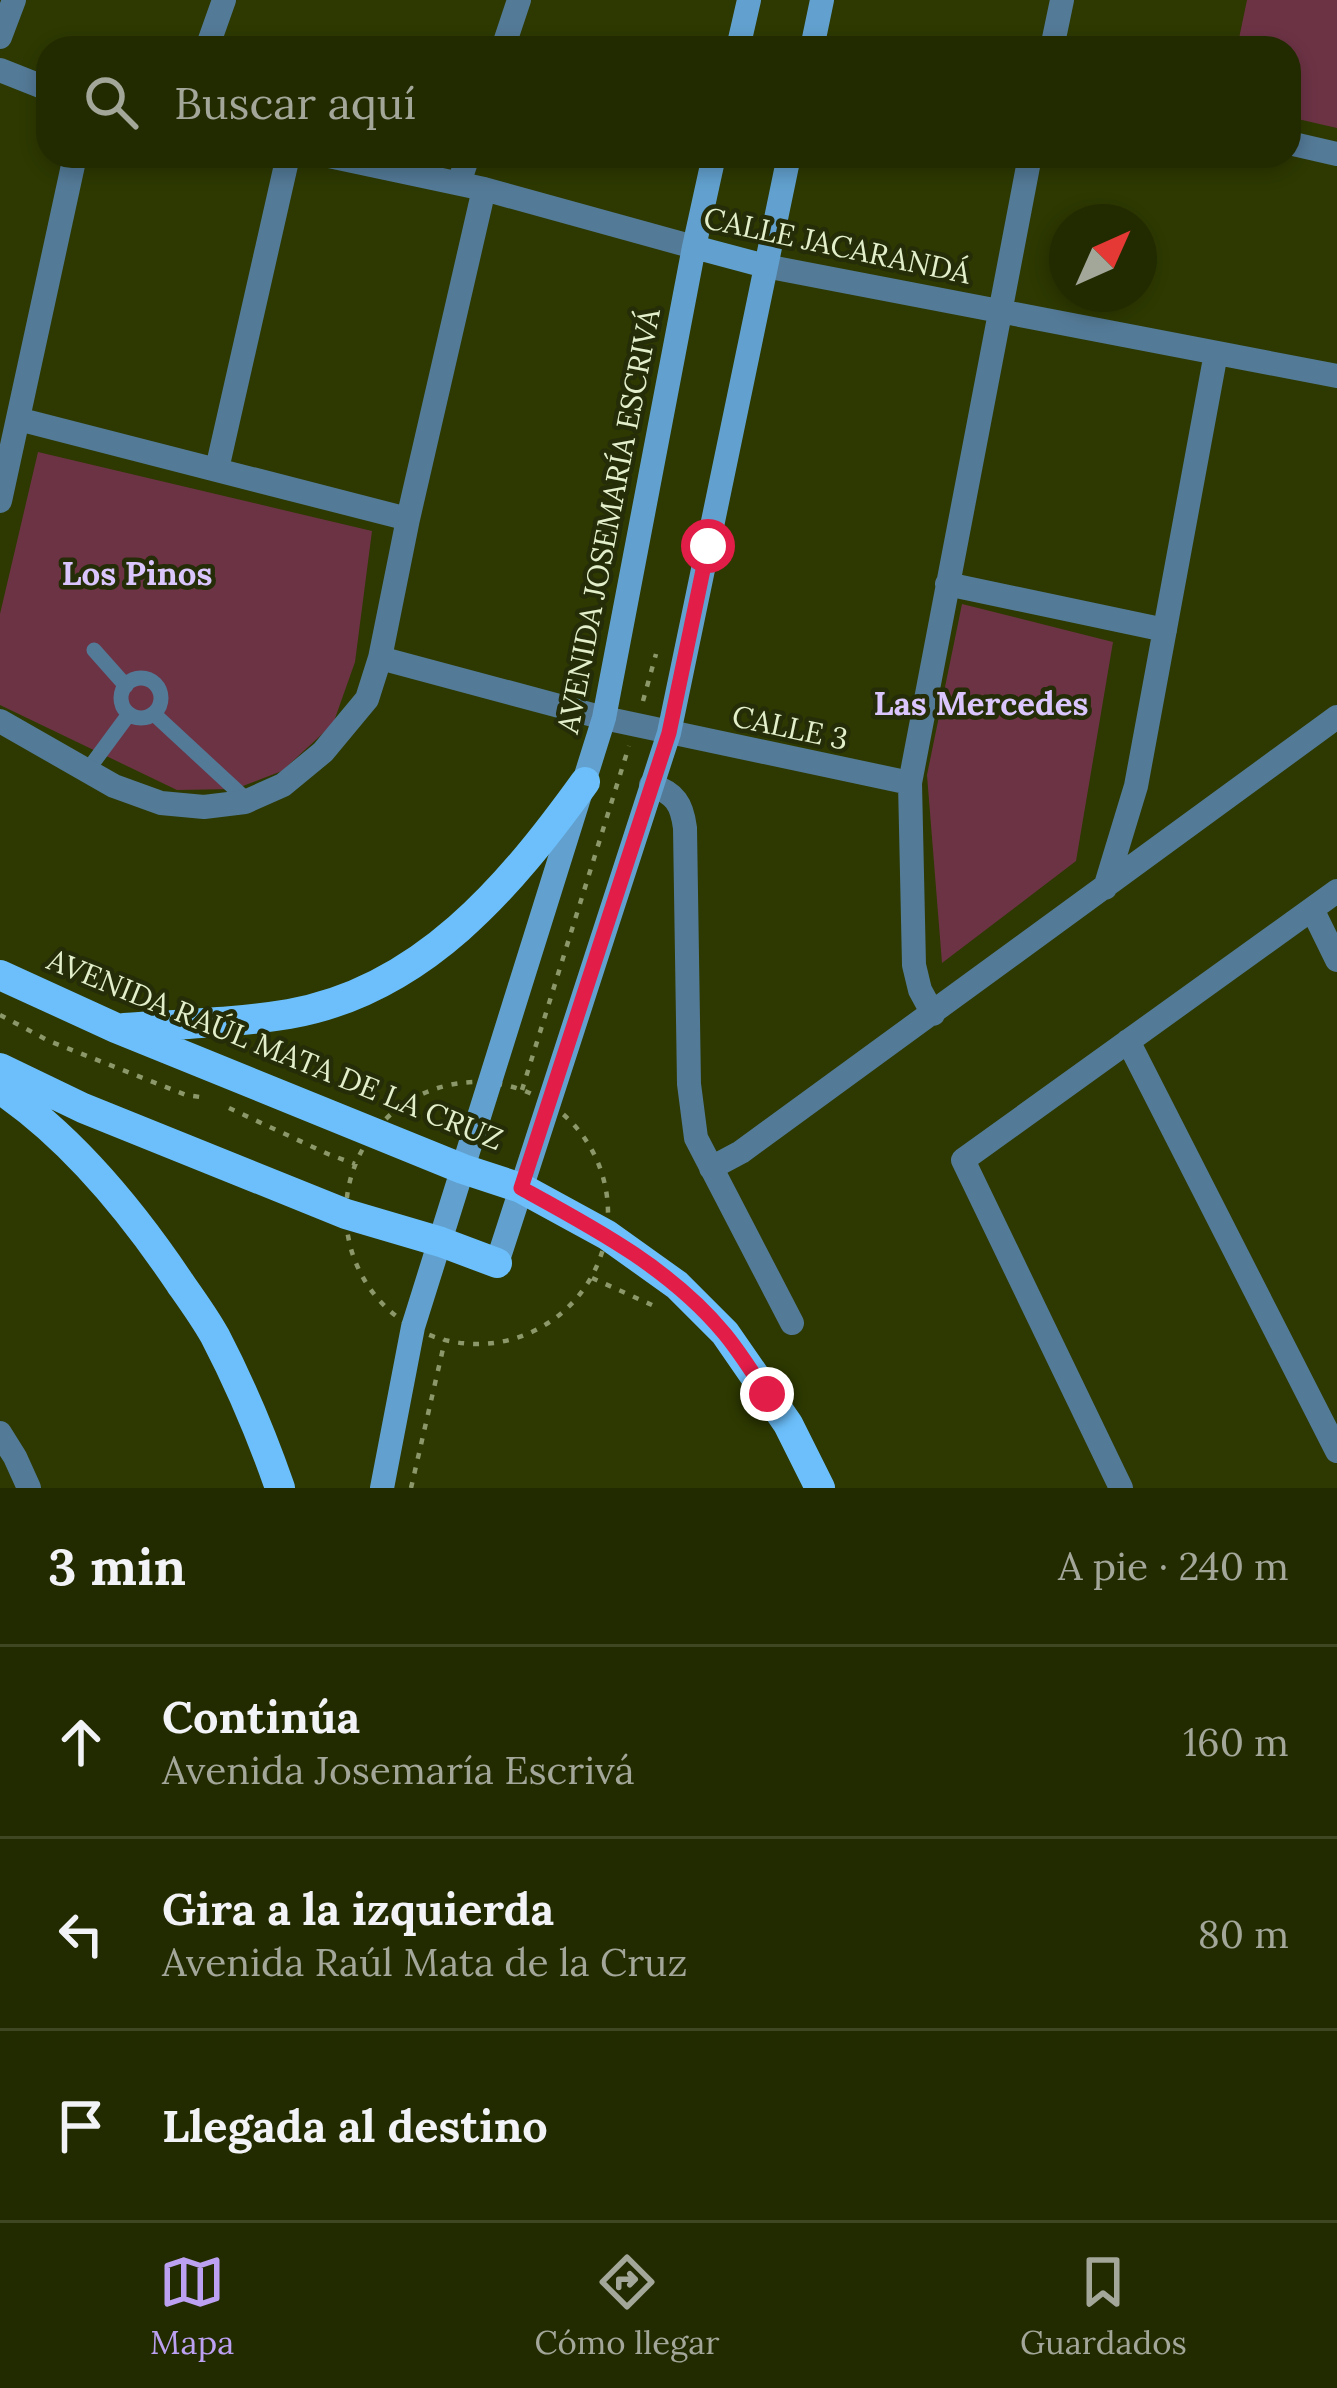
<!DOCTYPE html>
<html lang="es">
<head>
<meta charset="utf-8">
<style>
  :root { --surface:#222b00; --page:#2e370f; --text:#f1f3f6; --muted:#a2a799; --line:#3f4722; --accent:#bca0f2 }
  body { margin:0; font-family:Lora,serif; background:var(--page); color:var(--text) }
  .compass { position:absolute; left:1049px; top:204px; width:108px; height:108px; border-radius:50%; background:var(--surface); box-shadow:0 6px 18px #0003; rotate:45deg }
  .stop { position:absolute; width:36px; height:36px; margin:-27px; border:9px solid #e11d48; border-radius:50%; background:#fff }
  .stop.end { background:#e11d48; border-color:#fff; box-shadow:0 3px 12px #0008 }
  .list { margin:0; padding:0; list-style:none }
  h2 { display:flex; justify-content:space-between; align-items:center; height:156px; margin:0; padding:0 48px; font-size:51px }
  h2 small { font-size:39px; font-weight:400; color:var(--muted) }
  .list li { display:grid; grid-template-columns:78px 1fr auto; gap:36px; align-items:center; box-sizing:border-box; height:192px; padding:0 48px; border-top:3px solid var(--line) }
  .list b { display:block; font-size:45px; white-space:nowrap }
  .list p { margin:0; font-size:39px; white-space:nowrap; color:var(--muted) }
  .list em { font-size:39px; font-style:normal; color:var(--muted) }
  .icon { flex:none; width:66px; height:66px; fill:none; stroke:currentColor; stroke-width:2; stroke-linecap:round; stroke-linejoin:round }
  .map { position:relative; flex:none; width:1337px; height:1488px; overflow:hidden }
  .search { position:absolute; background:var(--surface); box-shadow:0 6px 18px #0003; left:36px; right:36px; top:36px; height:132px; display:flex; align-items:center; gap:30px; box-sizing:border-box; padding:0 42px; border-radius:36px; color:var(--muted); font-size:45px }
  .sheet { height:732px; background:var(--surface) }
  nav { display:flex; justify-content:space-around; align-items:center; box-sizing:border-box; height:168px; border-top:3px solid var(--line); background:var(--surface); font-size:33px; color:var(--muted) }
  nav a { display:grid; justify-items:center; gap:6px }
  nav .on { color:var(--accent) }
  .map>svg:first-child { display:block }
</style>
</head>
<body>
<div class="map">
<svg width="1337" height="1488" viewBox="0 0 1337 1488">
  <rect width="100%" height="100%" fill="#2d3900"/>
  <path fill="#6c3345" d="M1247 0H1337V128L1289 117V48H1237Z
    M38 452 372 531 355 662 333 724 282 771 235 789 177 790 0 705V614Z
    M962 604 1113 642 1076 861 942 963 927 775Z"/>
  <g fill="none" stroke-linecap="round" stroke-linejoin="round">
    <path stroke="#8c986a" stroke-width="4.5" stroke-dasharray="6 9" stroke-linecap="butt" d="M643 701 656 654
      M0 1015 49 1041 186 1095 207 1098
      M346 1213a131 131 0 1 1 262 0a131 131 0 1 1-262 0Z
      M522 1090 629 746
      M229 1108 328 1154 355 1164
      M592 1278 652 1305
      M411 1488 445 1340"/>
    <path stroke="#537a97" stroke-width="15" d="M94 650 126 686
      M121 698a20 20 0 1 1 40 0a20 20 0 1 1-40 0Z
      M154 714 248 801
      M87 771 129 714"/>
    <path stroke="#537a97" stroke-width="24" d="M0 37 14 0
      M207 48 224 0
      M503 48 519 0
      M1052 48 1062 0
      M0 70 48 89
      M1289 143 1337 154
      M329 156 484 189 694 247
      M459 183 468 156
      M765 266 1337 376
      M18 419 408 519
      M217 469 288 156
      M0 501 75 156
      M947 584 1165 630
      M380 658 604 718 910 783
      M0 721 114 786 161 803 204 807 245 802 283 785 323 752 367 699 380 658 408 519 484 189
      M651 785C675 793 682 804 685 828L689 1084 696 1138 792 1323
      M1105 888 1136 786 1216 353
      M1312 909 1337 960
      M933 1014 920 990 914 965 910 783 1030 156
      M1128 1041 1337 1451
      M711 1168 741 1152 1337 717
      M0 1433 15 1457 29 1488
      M1121 1488 963 1160 1337 891"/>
    <path stroke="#62a1cf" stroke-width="24" d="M738 48 749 0
      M812 48 822 0
      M694 247 765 266
      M497 1263 669 733 789 156
      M382 1488 413 1327 604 718 694 247 714 156"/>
    <path stroke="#6cbffb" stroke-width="30" d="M0 975 116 1028 463 1169 521 1188 607 1235 677 1285 725 1333 788 1424 820 1488
      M124 1028C179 1024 235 1023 289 1014 422 991 510 886 585 782
      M0 1068 83 1108 346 1214 441 1242 497 1263
      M0 1089C71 1137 133 1213 180 1283 192 1300 205 1318 215 1336 241 1386 262 1436 280 1488"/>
  </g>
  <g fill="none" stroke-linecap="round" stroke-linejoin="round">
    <path stroke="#e11d48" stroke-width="15" d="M708 546 669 733 521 1188C594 1228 670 1268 724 1333 740 1352 753 1374 767 1394"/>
  </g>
  <g text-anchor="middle" stroke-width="9" stroke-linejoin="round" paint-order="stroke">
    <g font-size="30" fill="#e3efcb" stroke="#242d08">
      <text transform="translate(837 246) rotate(12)" y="10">CALLE JACARANDÁ</text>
      <text transform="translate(609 521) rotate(-79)" y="10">AVENIDA JOSEMARÍA ESCRIVÁ</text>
      <text transform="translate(790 728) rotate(12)" y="10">CALLE 3</text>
      <text transform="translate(275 1050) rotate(22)" y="10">AVENIDA RAÚL MATA DE LA CRUZ</text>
    </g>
    <g font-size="33" font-weight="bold" fill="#dac5fd" stroke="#242d08">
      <text x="137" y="585">Los Pinos</text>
      <text x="981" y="715">Las Mercedes</text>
    </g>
  </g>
</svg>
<svg class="compass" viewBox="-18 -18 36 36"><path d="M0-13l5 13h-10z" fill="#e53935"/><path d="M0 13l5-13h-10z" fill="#a2a799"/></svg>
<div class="stop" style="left:708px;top:546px"></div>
<div class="stop end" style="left:767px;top:1394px"></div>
<div class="search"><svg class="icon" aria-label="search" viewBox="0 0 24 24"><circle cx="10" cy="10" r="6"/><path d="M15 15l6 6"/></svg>Buscar aquí</div>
</div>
<section class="sheet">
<h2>3 min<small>A pie · 240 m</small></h2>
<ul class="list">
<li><svg class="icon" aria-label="ahead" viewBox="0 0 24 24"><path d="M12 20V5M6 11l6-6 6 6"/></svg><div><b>Continúa</b><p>Avenida Josemaría Escrivá</p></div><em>160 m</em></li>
<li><svg class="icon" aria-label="left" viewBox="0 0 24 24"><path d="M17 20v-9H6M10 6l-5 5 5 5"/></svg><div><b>Gira a la izquierda</b><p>Avenida Raúl Mata de la Cruz</p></div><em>80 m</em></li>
<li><svg class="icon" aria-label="arrive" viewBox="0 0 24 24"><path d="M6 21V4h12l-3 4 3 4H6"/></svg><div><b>Llegada al destino</b></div></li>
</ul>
</section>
<nav>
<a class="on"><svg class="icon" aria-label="map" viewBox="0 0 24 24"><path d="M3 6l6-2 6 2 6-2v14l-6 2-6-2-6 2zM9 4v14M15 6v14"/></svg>Mapa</a>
<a><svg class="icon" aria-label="directions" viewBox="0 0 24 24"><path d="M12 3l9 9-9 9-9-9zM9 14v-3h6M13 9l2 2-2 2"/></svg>Cómo llegar</a>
<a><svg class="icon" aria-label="saved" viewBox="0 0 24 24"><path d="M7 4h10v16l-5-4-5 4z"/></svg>Guardados</a>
</nav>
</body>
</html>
